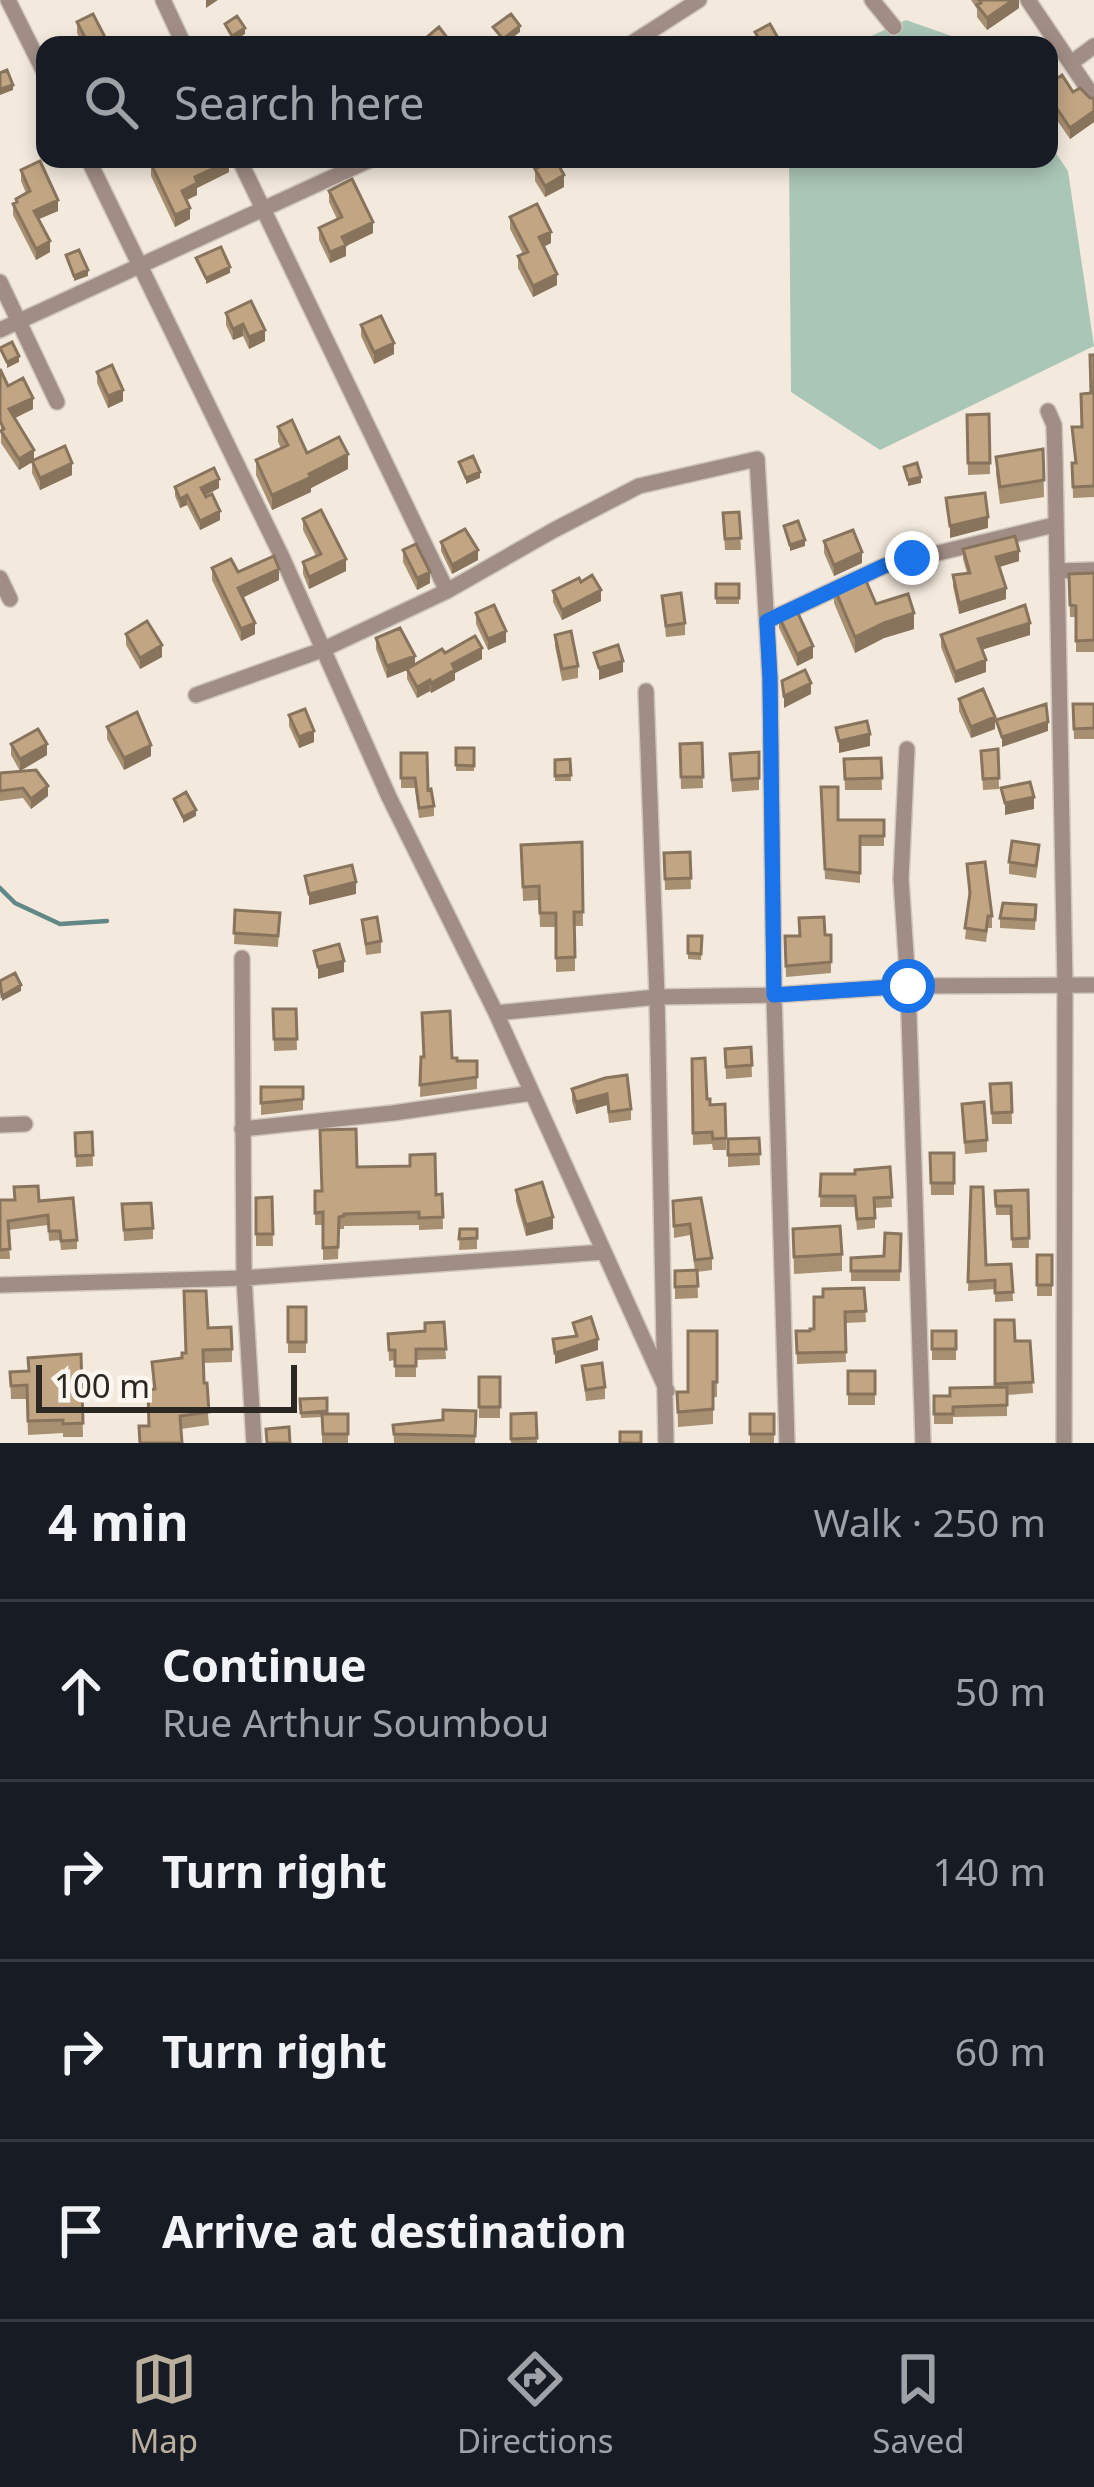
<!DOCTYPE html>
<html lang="en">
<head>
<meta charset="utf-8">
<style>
  :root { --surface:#171b24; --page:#242831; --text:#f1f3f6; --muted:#9ea1a6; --line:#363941; --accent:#baae9c }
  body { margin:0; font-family:"Noto Sans",sans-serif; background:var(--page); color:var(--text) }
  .scale { position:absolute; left:36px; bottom:30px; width:261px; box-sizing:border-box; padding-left:12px; border:6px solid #2b2823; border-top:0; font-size:33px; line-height:42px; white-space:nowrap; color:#2b2823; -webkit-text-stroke:9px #fdf7f0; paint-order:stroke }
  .stop { position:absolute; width:36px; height:36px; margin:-27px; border:9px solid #1a73e8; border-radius:50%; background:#fff }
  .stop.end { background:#1a73e8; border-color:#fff; box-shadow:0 3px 12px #0008 }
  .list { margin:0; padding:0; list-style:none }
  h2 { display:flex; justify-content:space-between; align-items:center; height:156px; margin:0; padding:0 48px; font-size:51px }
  h2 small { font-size:39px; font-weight:400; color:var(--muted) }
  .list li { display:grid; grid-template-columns:78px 1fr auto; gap:36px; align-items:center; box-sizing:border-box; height:180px; padding:0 48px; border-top:3px solid var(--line) }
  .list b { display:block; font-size:45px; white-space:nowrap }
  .list p { margin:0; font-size:39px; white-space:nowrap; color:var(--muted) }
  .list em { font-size:39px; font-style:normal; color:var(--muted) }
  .icon { flex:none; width:66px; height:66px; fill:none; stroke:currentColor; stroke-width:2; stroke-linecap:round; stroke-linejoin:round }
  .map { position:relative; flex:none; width:1094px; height:1443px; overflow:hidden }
  .search { position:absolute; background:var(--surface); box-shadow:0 6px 18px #0003; left:36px; right:36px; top:36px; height:132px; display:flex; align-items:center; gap:30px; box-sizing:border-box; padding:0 42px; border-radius:24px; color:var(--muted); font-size:45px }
  .sheet { height:876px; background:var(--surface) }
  nav { display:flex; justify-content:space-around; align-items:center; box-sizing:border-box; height:168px; border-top:3px solid var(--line); background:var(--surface); font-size:33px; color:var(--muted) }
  nav a { display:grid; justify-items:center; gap:6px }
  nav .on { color:var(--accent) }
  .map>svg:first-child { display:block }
</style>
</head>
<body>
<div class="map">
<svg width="1094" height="1443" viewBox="0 0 1094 1443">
  <rect width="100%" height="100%" fill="#f3e9dd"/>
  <path fill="#aac6b6" d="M906 20 977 45H852Z
    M1049 143 1068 171 1094 346 880 450 791 392 789 159H1049Z"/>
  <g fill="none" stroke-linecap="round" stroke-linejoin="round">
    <path stroke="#628787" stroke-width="4.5" d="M0 888 15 903 60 924 107 921"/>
    <defs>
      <path id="street" d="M8 0 45 74
        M163 0 184 45
        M872 0 894 27
        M1028 0 1094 98
        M632 43 699 0
        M1071 63 1094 46
        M88 159 282 557 389 797 496 1013 667 1391
        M239 159 447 591
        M0 282 57 402
        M0 330 372 159
        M1048 411 1054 425 1055 461 1065 985 1064 1443
        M1057 571 1094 570
        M0 578 10 599
        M767 621 884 566 1054 525
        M646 691 657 997 666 1443
        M196 695 322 650 447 591 554 530 639 486 757 459 770 679 774 995 787 1443
        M907 749 901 879 908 986 923 1443
        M242 958 244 1278 254 1443
        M496 1013 657 997 774 995 908 986 1094 985
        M0 1125 25 1124
        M242 1129 393 1113 532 1093
        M0 1285 244 1278 604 1252"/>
    </defs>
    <use href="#street" stroke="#cfc6bc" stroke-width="18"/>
    <use href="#street" stroke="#a08d85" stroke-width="15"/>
  </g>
  <path fill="#a78f72" d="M971 0H1019V8L987 30 977 17V9Z
    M77 22 109 45H83L77 33Z
    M1049 84 1090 98H1094V122L1070 139 1052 113 1049 115Z
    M167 161 229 172 197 188V195L187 200 190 219 175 227 151 176V164Z
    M535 169 564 187 545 197 535 181Z
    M21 170 58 211 39 219 50 252 36 260 13 215V204L16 203V199L26 193 21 181Z
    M329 191 373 233 346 246V256L330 263 319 240V228L337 219 329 202Z
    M510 217 551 243 543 247 557 285 533 297 518 268V256L523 254 510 229Z
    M226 313 265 341 249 349 243 336 233 340 226 325Z
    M361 325 394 354 374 364 361 336Z
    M1094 355V497L1073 498 1072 463H1075L1072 427H1082L1091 393Z
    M0 369 8 386 33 409 15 418 34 460 72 475 40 490 32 473V462L19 470 1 443Z
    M97 372 123 401 108 408 97 383Z
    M989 414 990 474 968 475 967 415Z
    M278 427 307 453 348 469 311 488V492L272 510 256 475V460L281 448 278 442Z
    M1043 449 1044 497 1000 504 996 474V457Z
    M175 487 219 488 205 496 220 520 200 530 187 505 180 508 175 496Z
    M739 512 741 550H725L723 513Z
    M303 519 346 571 309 589 303 574V562L316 556 303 530Z
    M824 541 862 563 834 576 824 553Z
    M441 542 478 560 452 574 441 551Z
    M963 549 1019 561 999 567 1006 599 959 614 953 586V575L967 573 963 559Z
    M403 550 430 583 417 590 403 562Z
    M212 568 279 580 242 597 255 634 241 641 212 580Z
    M1094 573V652H1076V617H1070L1069 574Z
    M581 582 601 601 562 620 553 602V591Z
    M716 584H739V604H716Z
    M834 587 876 604 914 629 884 638 855 653 834 603Z
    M662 596 685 623V635L666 637Z
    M476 613 506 642 488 650 476 624Z
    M779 617 813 658 797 666 779 628Z
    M126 634 162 657 140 669 126 645Z
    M555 635 578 666V678L562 681 555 646Z
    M941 635H1030L982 649 986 672 955 683 941 647Z
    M376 638 415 665 445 653 482 659 455 673V680L431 693 430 691 417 698 407 679V670L387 678 376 649Z
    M959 699 995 729 971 738 959 711Z
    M1073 704H1094V739H1074Z
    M289 715 314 742 299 748 289 726Z
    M107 727 151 756 124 770 107 739Z
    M702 743 703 788 681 789 680 744Z
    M11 744 47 755 20 771 11 755Z
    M456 748H474V771H456Z
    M998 749 999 789 983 790 981 751Z
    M759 752V790L732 792 730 765Z
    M401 753 428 790 434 806V816L419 818 415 788H401Z
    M881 758 882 790H845L844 759Z
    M570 759 571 781H555V760Z
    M0 773 48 796 31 809 23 798 0 801Z
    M821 787 838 820H884V846H860V883L825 879Z
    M582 842 583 926H575V971L556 972V927H540L539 900 523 901 521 845Z
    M690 852 691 889 665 890 664 853Z
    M1039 856 1036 878 1009 874V862Z
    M967 864 992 916V928H988L986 942 965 939 969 898Z
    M1036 905 1035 930 1000 928V918Z
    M235 910 280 913 278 947 234 944Z
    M362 920 381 941V953L366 955Z
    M831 935V973L786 977 785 936Z
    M688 936H702L701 960 688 959Z
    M273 1009H296L297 1050 274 1051Z
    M751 1047 752 1077 726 1079 725 1049Z
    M421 1057 477 1061V1089L420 1097Z
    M692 1059 707 1099 726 1138V1150H713L712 1144 693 1145Z
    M605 1078 631 1109V1120L609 1123 607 1105 576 1114 572 1101V1089Z
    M1011 1083 1012 1124H992L990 1084Z
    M261 1087H303V1110L261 1115Z
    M962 1104 987 1140V1152L965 1154Z
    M92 1132 93 1166 76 1167 75 1133Z
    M759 1138 760 1165 728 1167V1139Z
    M930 1153H954V1195H931Z
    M357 1167 436 1195 442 1194 443 1229 419 1230V1225L344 1226V1229H339L338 1259 323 1260V1225H315V1191H322Z
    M890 1167 892 1207 875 1208V1228L857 1230 855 1207H820L821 1174H855Z
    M971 1187 986 1265 1011 1264 1013 1301 995 1302V1289L968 1291Z
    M516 1190 553 1229 526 1236 516 1201Z
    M1028 1190 1029 1248H1012L1011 1215H996L995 1191Z
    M272 1197 273 1246H256V1198Z
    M701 1198 712 1258V1270L697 1272 698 1298 675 1299V1271H695L690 1235 674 1238 673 1201Z
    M0 1200 39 1201 77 1240V1249L61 1250 60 1240 49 1241 48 1225 8 1230 10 1259H0Z
    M122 1204 153 1228V1239L124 1241Z
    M460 1229H477V1249L459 1250Z
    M793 1229 842 1254V1271L794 1274Z
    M901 1234 900 1281H851V1258L884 1256Z
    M1037 1255H1052V1296H1037Z
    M864 1288 866 1322 845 1323 846 1362 797 1364 796 1331H810L814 1329 823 1297Z
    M288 1307H306V1353H288Z
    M995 1320 1015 1341H1030L1033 1393 1007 1395V1416L953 1417V1424H934V1396H950L995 1387Z
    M444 1322 446 1359 416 1360V1377H395V1360L389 1361 388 1334 425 1331Z
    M208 1328 232 1349V1362L203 1363 209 1425 181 1429 149 1426 153 1390 152 1362 182 1358Z
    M717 1331V1397H713V1424L678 1427 677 1392H688Z
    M932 1331H956V1360H932Z
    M81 1354 83 1437H63V1433L28 1435 27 1399H11L10 1372 29 1371Z
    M582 1366 605 1387V1399L586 1401Z
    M848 1371H875V1405H848Z
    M479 1377H500V1418H479Z
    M327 1398V1414H348V1443H322V1417L301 1418 300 1399Z
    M476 1411 475 1443H394L393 1425 443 1420Z
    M536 1413 537 1443H511V1414Z
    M750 1414H774V1443H750Z"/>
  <path fill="#88745c" d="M206 0H218L206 8Z
    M1013 0H1019V8L987 30V18Z
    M520 26V32L503 45V39Z
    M245 28V34L232 42V36Z
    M13 85V90L0 95V89Z
    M1094 111V122L1070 139V128Z
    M256 159H278L256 167Z
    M229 161V172L197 188V195L182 202V191L195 177Z
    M564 175V187L545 197V186Z
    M58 200V211L34 221V211Z
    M190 208V219L175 227V215Z
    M373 222V233L346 246V256L330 263V252L342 237Z
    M551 232V243L539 249V237Z
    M50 241V252L36 260V249Z
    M230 267V273L206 284V278Z
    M88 270V276L74 281V276Z
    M557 274V285L533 297V286Z
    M243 324V336L233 340V329Z
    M265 330V341L249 349V337Z
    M394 343V354L374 364V352Z
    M19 356V362L7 368V362Z
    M123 390V401L108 408V396Z
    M33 398V409L9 421V409Z
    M34 450V461L19 470V459Z
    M348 454V469L311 488V492L272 510V495Z
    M72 463V475L40 490V478Z
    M480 472V478L466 484V478Z
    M921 477V483L908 486V480Z
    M219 479V488L201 497V488Z
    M187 495V505L180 508V499Z
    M220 511V520L200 530V521Z
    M988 517V528L950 538V526Z
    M805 540V546L790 551V545Z
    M478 550V560L452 574V565Z
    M1019 551V561L996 568V557Z
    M862 552V563L834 576V565Z
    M346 559V571L309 589V577Z
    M279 569V580L238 600V588Z
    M430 572V583L417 590V578Z
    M1006 588V599L959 614V603Z
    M601 590V601L562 620V610Z
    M914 613V629L884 638 855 653V637L884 623Z
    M255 623V634L241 641V629Z
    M1030 623V635L978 651V639Z
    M506 631V642L488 650V639Z
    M162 645V657L140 669V658Z
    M813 646V658L797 666V654Z
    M482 648V659L455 673V680L431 693V683L452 664Z
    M415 656V667L387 678V666Z
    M986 660V672L955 683V672Z
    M623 661V672L599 680V668Z
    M430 680V691L417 698V687Z
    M811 683V694L784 708V696Z
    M995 717V729L971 738V727Z
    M1048 722V731L1002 747V737Z
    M314 731V742L299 748V737Z
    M870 734V746L839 753V741Z
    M47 744V755L20 771V759Z
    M151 745V756L124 770V758Z
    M48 786V796L31 809V799Z
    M1034 797V809L1005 815V803Z
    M196 810V816L183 823V817Z
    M356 882V894L309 905V894Z
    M344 961V972L318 979V967Z
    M21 985V991L2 1001V996Z
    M607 1094V1105L576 1114V1102Z
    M553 1217V1229L526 1236V1225Z
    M598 1339V1350L555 1364V1353Z"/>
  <path fill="#c2a684" stroke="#88745c" stroke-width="3" d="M979 0H1013L987 18 977 5 981 3Z
    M93 14 109 45H89L77 22Z
    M511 14 520 26 503 39 493 27Z
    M237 16 245 28 232 36 225 24Z
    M770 24 782 45H763L755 32Z
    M439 27 452 44 423 45 421 42Z
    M7 70 13 85 0 89V73Z
    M1062 75 1073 92 1080 88 1090 98H1094V111L1070 128 1052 101 1049 103V84Z
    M162 159H166L167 161 172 159H228L229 161 195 177 197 183 182 191 190 208 175 215 151 164Z
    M555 159 564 175 545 186 535 169Z
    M40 161 58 200 34 211 50 241 36 249 13 204 17 202 16 199 30 191 21 170Z
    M352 179 373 222 342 237 346 245 330 252 319 228 342 217 329 191Z
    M537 204 551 232 539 237 557 274 533 286 518 256 528 252 510 217Z
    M221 247 230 267 206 278 196 258Z
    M79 250 88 270 74 276 66 255Z
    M251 301 265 330 249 337 243 324 233 329 226 313Z
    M381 316 394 343 374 352 361 325Z
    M12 342 19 356 7 362 0 348Z
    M1090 355H1094V486L1073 487 1072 463H1076L1072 427H1082L1081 394 1091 393Z
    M112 365 123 390 108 396 97 372Z
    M0 369 8 386 23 378 33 398 9 409 34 450 19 459 1 431 4 429 0 421Z
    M989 414 990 463H968L967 415Z
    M292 420 307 453 339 437 348 454 309 474 311 477 272 495 256 460 288 445 278 427Z
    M65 446 72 463 40 478 32 461Z
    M1043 449 1044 480 1000 487 996 457Z
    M473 456 480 472 466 478 459 462Z
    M917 463 921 477 908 480 904 467Z
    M214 468 219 479 201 488 206 497 212 494 220 511 200 521 187 495 180 499 175 487Z
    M985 493 988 517 950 526 946 498Z
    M321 510 346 559 309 577 303 562 321 554 303 519Z
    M739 512 741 538 725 539 723 513Z
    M798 521 805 540 790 545 784 526Z
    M465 529 478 550 452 565 441 542Z
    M853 530 862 552 834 565 824 541Z
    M1015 536 1019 551 996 557 1006 588 959 603 953 575 970 573 963 549Z
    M416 544 430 572 417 578 403 550Z
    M274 556 279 569 238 588 255 623 241 629 212 568 231 559 238 572Z
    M1094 573V640L1076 641V606L1070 605 1069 574Z
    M863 574 876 604 908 594 914 613 884 623 855 637 834 587Z
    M592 575 601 590 562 610 553 591 579 578 581 582Z
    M716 584H739V598H716Z
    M681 593 685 623 666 626 662 596Z
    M494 605 506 631 488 639 476 613Z
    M1025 605 1030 623 978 639 986 660 955 672 941 635Z
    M796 609 813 646 797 654 779 617Z
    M147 621 162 645 140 658 126 634Z
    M400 628 415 656 387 666 376 638Z
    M571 631 578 666 562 669 555 635Z
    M475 636 482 648 452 664 455 670 431 683 430 680 417 687 407 669 442 649 445 653Z
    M618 645 623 661 599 668 594 653Z
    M805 670 811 683 784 696 782 681Z
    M983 689 995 717 971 727 959 699Z
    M1046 704 1048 722 1002 737 996 720Z
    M1073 704H1094V728L1074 729Z
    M305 709 314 731 299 737 289 715Z
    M137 712 151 745 124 758 107 727Z
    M867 721 870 734 839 741 836 728Z
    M38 729 47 744 20 759 11 744Z
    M702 743 703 777H681L680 744Z
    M456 748H474V766L456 765Z
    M998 749 999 778 983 779 981 751Z
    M759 752V778L732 780 730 754Z
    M401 753H427L428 790 431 789 434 806 419 808 415 778H401Z
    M881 758 882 778 845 779 844 759Z
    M570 759 571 775 555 776V760Z
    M36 770 48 786 31 799 23 788 0 791V773Z
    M1030 782 1034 797 1005 803 1001 788Z
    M821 787H838V820H884V836H860V873L825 869Z
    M186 792 196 810 183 817 174 799Z
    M1012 841 1039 845 1036 866 1009 862Z
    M582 842 583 912H574L575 957 556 958V913H540L539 886 523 887 521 845Z
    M690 852 691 878 665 879 664 853Z
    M985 862 992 916H988L986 931 965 928 970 893 967 864Z
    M352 865 356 882 309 894 305 876Z
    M1003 903 1036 905 1035 920 1000 918Z
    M235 910 280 913 278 936 234 933Z
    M377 917 381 941 366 944 362 920Z
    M824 917 825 935H831V962L786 966 785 936H800L799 918Z
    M688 936H702L701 954 688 953Z
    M339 944 344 961 318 967 314 951Z
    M15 973 21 985 2 996 0 981Z
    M273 1009H296L297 1039H274Z
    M450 1011 452 1058H457V1061H477V1077L420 1085 421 1057H424L422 1013Z
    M751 1047 752 1065 726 1067 725 1049Z
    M705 1058 707 1099H710V1105L725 1104 726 1138 713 1139 712 1132 693 1133 692 1059Z
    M627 1075 631 1109 609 1112 607 1094 576 1102 572 1089 605 1078Z
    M1011 1083 1012 1112 992 1113 990 1084Z
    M261 1087H303V1099L261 1103Z
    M984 1102 987 1140 965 1142 962 1104Z
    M356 1129 357 1167 410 1166V1155L435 1154 436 1195 442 1194 443 1217 419 1218V1212L344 1214V1216L339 1217 338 1247 323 1248V1212L315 1213V1191H322L320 1130Z
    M92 1132 93 1155 76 1156 75 1133Z
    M759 1138 760 1154 728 1155V1139Z
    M930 1153H954V1183H931Z
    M890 1167 892 1197 874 1198 875 1218 857 1219 855 1196H820L821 1174H855V1170Z
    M542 1182 553 1217 526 1225 516 1190Z
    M38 1186 39 1201 73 1198 77 1240 61 1241 60 1231H49L48 1215 8 1221 10 1249 0 1250V1200H15L14 1187Z
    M971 1187H983L986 1265 1011 1264 1013 1292 995 1293V1280L968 1282Z
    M1028 1190 1029 1238 1012 1239 1011 1206H996L995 1191Z
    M272 1197 273 1234H256V1198Z
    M701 1198 712 1258 695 1260 690 1224 674 1226 673 1201Z
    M151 1203 153 1228 124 1230 122 1204Z
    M840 1226 842 1254 794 1257 793 1229Z
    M460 1229H477V1238L459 1239Z
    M885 1233 901 1234 900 1271H851V1258L884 1256Z
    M1037 1255H1052V1285H1037Z
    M697 1270 698 1286 675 1287V1271Z
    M864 1288 866 1311 845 1312 846 1352 797 1353 796 1331H810V1329H814V1297H823V1289Z
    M184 1291H206L208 1328 231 1327 232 1349 203 1350 204 1383H207L209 1412 180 1416 182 1443H140L139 1426H149L148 1390 155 1389 152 1362 182 1358V1353H186Z
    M288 1307H306V1342H288Z
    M591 1317 598 1339 555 1353 553 1339 577 1336 573 1323Z
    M995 1320H1014L1015 1341H1030L1033 1382 995 1384Z
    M444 1322 446 1349H416V1366H395V1350H389L388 1334 425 1331V1323Z
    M688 1331H717V1382H713V1409L678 1412 677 1392H688Z
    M932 1331H956V1349H932Z
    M81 1354 83 1423 63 1424V1420L28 1421 27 1385 11 1386 10 1372 29 1371 28 1358Z
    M602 1363 605 1387 586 1390 582 1366Z
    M848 1371H875V1394H848Z
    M479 1377H500V1407H479Z
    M1007 1387V1405L953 1407V1414H934V1396H950V1388Z
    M327 1398V1411L301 1413 300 1399Z
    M443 1410 476 1411 475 1436 394 1434 393 1425 443 1420Z
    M536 1413 537 1438 511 1439V1414Z
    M322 1414H348V1434H323Z
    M750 1414H774V1434H750Z
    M289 1427 290 1443H267L266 1429Z
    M620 1432H641V1443H620Z"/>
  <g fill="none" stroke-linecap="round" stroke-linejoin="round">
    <path stroke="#1a73e8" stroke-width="15" d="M908 986 774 995 770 679 767 621 884 566 912 558"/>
  </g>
</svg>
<div class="scale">100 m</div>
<div class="stop" style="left:908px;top:986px"></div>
<div class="stop end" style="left:912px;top:558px"></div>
<div class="search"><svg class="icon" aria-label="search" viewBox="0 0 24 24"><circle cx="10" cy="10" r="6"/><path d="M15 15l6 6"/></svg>Search here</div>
</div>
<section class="sheet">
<h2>4 min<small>Walk · 250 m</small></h2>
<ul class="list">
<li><svg class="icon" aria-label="ahead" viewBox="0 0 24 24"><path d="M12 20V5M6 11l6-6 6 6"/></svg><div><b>Continue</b><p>Rue Arthur Soumbou</p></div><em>50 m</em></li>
<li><svg class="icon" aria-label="right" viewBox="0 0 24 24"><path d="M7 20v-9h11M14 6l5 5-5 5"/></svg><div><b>Turn right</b></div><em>140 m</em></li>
<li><svg class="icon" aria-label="right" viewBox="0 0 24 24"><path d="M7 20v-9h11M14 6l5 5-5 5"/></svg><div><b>Turn right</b></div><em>60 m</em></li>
<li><svg class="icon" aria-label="arrive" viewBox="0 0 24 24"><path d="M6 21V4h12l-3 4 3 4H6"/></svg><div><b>Arrive at destination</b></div></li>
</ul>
</section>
<nav>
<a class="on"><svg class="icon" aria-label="map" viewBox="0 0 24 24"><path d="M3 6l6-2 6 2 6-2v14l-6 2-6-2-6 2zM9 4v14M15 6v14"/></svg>Map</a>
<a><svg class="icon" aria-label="directions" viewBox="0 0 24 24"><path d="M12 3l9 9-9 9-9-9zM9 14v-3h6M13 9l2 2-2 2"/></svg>Directions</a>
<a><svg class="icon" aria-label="saved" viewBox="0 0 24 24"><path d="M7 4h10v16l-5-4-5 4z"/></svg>Saved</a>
</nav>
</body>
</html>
